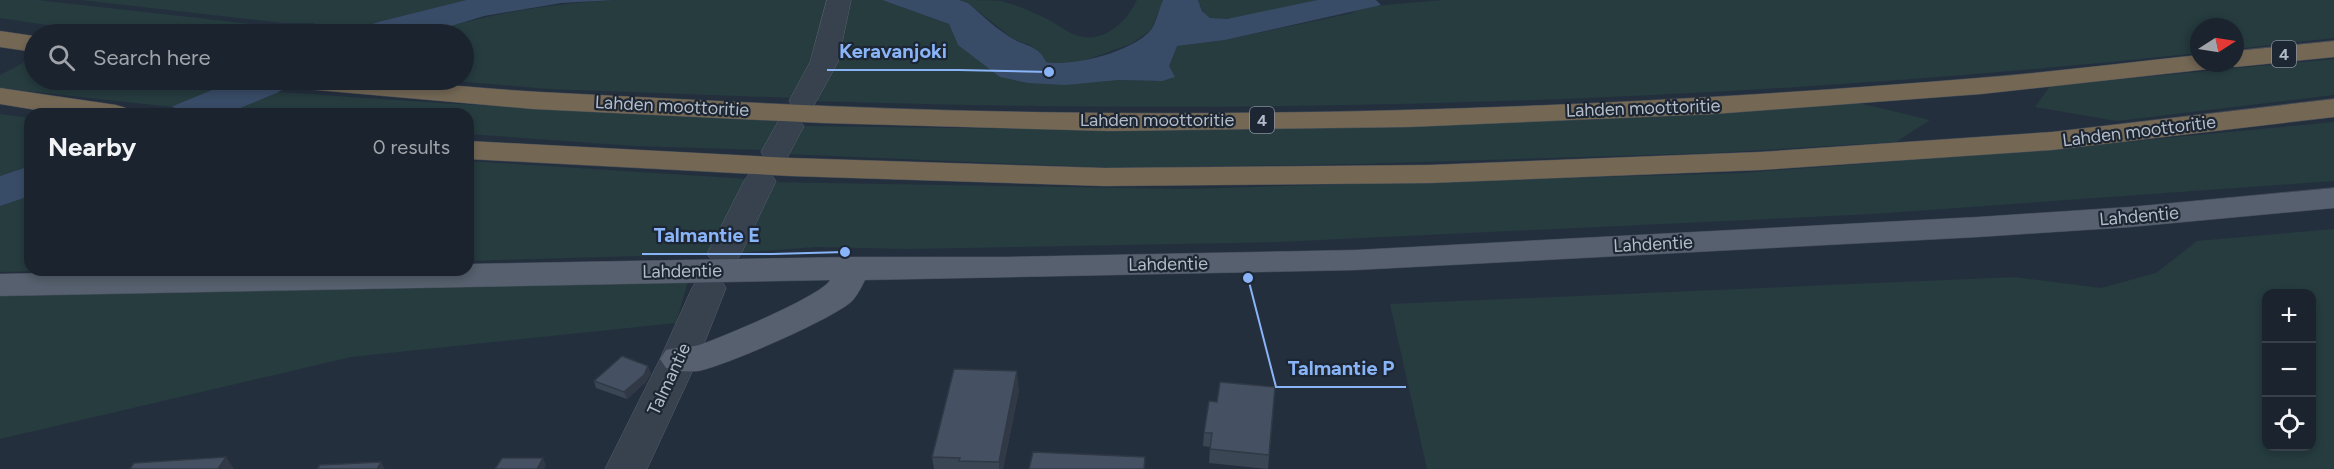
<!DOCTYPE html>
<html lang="en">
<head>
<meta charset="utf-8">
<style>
  :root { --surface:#1b232e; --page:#242b36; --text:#f1f3f6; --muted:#a0a4aa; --line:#39404a }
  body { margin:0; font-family:Figtree,sans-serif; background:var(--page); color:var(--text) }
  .controls { position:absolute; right:18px; bottom:18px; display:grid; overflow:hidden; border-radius:12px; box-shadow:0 3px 9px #0003 }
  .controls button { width:54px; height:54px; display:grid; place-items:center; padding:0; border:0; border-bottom:2px solid var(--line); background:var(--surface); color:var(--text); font:30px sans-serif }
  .compass { position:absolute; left:2190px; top:18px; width:54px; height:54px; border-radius:50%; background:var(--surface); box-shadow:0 3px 9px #0003; rotate:78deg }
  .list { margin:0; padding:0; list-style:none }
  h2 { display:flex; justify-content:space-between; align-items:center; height:78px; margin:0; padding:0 24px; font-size:26px }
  h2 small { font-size:20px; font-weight:400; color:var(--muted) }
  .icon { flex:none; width:33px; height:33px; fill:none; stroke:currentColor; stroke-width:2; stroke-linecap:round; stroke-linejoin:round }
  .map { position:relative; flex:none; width:2334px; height:469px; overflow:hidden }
  .search { position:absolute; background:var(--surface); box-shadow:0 3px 9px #0003; left:24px; top:24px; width:450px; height:66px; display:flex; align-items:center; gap:15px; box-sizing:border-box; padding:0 21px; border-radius:33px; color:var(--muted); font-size:22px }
  .panel { position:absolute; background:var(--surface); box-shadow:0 3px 9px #0003; left:24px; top:108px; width:450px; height:168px; border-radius:18px }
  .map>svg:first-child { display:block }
</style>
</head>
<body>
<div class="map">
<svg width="2334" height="469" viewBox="0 0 2334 469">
  <rect width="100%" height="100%" fill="#242f3e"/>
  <path fill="#263c3f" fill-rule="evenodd" d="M0 0H37L278 27 313 28 314 23H283L81 0H466L378 22 346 34H108L0 18Z
    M616 0H829L815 58 794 98 548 89 443 80H464V34H425C490 13 548 4 616 0Z
    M849 0H882L949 24 958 45 1118 80 1162 81 1176 46 1225 40 1352 13 1363 7 1442 0H2334V38L2235 49V27H2199V53C1739 102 1276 116 814 101Z
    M959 0C972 0 989 0 1001 1 1017 5 1035 13 1049 20 1059 25 1068 33 1078 36 1105 43 1126 22 1137 0H1163L1151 30 1131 44 1078 63 1060 64 1046 62 1032 46 1013 39 968 3Z
    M1198 0H1317C1296 5 1230 24 1211 18 1204 15 1201 7 1198 0Z
    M2334 59V95L2117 121 2035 107 2050 86Z
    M25 62 34 63V80H165L222 86 171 107 0 88V75Z
    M279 92 440 103 780 121 763 150 634 146 468 134V114L230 112Z
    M1859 103 1930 120 1896 142 1713 153 1359 164 1114 168 787 154 801 126 1130 130 1586 120Z
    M0 114 30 118V166L0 176Z
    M2334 122V181L1873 214 1279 242 907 249 816 247 735 253 768 182 1187 189 1742 173 2019 152Z
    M468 161 749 179 711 254 468 261Z
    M30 196V270H81L0 272V206Z
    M2334 229V469H1427L1390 304 2014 277 2101 288 2156 273 2197 241ZM2266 294H2312V446H2266Z
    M689 278 676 323 351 357 0 439V296Z"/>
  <path fill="#394c67" d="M466 0H616L561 3 484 16 425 34H346L378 22Z
    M882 0H959L968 3C982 15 996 29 1013 39 1026 46 1039 46 1046 62 1073 67 1132 52 1151 30 1156 23 1159 9 1163 0H1198L1202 11 1210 18 1227 19 1317 0H1376L1381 5 1225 40 1177 46 1169 66 1175 77 1162 81 1118 80 1065 85 1028 83 1000 77 958 45 949 24Z
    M222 86 279 92 230 112 171 107Z
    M30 166V196L0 206V176Z"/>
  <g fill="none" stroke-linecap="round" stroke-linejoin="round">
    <path fill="#394c67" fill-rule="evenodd" d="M237 80H291L285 89 226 114H170L176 105Z"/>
    <defs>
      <path id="minor" d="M827 0H851L838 62 813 107 803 110 793 107 789 101 810 62Z
        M789 117 799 120 804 126 787 158 776 161 765 158 761 152 779 120Z
        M760 172 771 174 776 181 741 254 736 261 724 264 712 261 707 254 744 181 749 174Z
        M709 277 721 280 726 288 698 359 647 469H605L660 359 692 288 697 280Z"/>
      <path id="major" d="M2334 188V208L2130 227 1978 237 1356 270 865 280C862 286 858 294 853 300 838 317 722 367 698 371 686 372 677 371 666 368L660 359 666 350C678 347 691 348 702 344 723 337 823 295 830 280L0 296V274L192 270H468V264L850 257H1007L1356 250 1978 217 2130 207Z"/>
      <path id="highway" d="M0 31 34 36V52L0 47Z
        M2334 41V57L2235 67 2224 63H2235V51Z
        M2199 55V63H2213L2209 69 1981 94 1714 114 1409 127 1109 131 823 123 533 109 294 88 284 86 280 80C367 75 453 87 540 92 730 102 920 112 1110 113 1399 115 1690 102 1978 78 2052 72 2125 63 2199 55Z
        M0 88 116 105 126 108 130 114H61L0 104Z
        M2334 99V117L2052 150 1760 170 1430 183 1105 186 791 176 468 159V141L791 158 1105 168 1430 165 1760 152 2052 132Z"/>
    </defs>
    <use href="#minor" stroke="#565f6c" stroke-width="1"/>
    <use href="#major" stroke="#414a57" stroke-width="1"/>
    <use href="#highway" stroke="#434c59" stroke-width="1"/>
    <use href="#minor" fill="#38414e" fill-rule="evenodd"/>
    <use href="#major" fill="#56606e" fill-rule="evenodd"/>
    <use href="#highway" fill="#746855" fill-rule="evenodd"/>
  </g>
  <path fill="#3b4654" d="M651 373 646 382 627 399 596 388 594 381Z
    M1275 387 1268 469 1209 463 1210 447 1203 446 1204 433 1217 402Z
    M1019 390 1003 469H934L932 457Z"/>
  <path fill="#303945" d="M648 366 651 373 646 382 627 399 624 392Z
    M1017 371 1019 390 1003 469H999V462Z
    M226 457 234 469H218Z
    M543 458 546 465 544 469H537Z
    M381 462 385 469H377Z"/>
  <path fill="#455162" stroke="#303945" stroke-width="1.5" d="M622 356 648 366 644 375 624 392 594 381Z
    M954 369 1017 371 999 462 959 461 960 458 932 457Z
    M1220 382 1275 387 1269 455 1210 449 1212 433H1204L1209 401 1217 402Z
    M1033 452 1145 457 1144 469H1029Z
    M226 457 218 469H130L134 463Z
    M502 458H543L537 469H495Z
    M381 462 377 469H317L320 465Z"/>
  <g text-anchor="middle" stroke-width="4.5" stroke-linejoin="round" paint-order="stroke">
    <g fill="#1d2633" stroke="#878f9c" stroke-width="1.5">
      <rect x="2272" y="41" width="24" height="26" rx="4.5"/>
      <rect x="1250" y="107" width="24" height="26" rx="4.5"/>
    </g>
    <g font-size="16" font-weight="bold" fill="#b4bcc9">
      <text x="2284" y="60">4</text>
      <text x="1262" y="126">4</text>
    </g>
    <g font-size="18" fill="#b4bcc9" stroke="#1d2633">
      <text transform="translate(672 106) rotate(3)" y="6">Lahden moottoritie</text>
      <text transform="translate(1643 108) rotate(-2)" y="6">Lahden moottoritie</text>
      <text x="1157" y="126">Lahden moottoritie</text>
      <text transform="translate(2139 131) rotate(-7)" y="6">Lahden moottoritie</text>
      <text transform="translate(2139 216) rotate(-5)" y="6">Lahdentie</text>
      <text transform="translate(1653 244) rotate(-3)" y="6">Lahdentie</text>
      <text transform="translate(1168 264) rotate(-1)" y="6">Lahdentie</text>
      <text transform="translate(682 271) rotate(-1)" y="6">Lahdentie</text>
      <text transform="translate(669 379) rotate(-65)" y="6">Talmantie</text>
    </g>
  </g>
  <path fill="none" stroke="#8ab4f8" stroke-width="2" d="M1049 72L959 70H827M845 252L772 254H642M1248 278L1276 387H1406"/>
  <g fill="#8ab4f8" stroke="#1d2633" stroke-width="2">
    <circle cx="1049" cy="72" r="6"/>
    <circle cx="845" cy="252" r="6"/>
    <circle cx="1248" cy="278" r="6"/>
  </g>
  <g font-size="20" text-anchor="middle" font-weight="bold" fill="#8ab4f8" stroke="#1d2633" stroke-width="4.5" stroke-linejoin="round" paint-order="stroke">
    <text x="893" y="58">Keravanjoki</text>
    <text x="707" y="242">Talmantie E</text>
    <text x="1341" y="375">Talmantie P</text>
  </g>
</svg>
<div class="controls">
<button>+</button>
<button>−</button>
<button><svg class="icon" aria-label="locate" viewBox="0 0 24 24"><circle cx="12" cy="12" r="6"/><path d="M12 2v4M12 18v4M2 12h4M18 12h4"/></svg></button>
</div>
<svg class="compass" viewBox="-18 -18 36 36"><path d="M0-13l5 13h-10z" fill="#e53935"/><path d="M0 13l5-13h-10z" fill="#a0a4aa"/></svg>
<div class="search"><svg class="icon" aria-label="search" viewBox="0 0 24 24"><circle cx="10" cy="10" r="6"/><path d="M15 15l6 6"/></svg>Search here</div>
<section class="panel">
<h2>Nearby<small>0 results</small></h2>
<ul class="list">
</ul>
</section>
</div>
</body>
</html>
